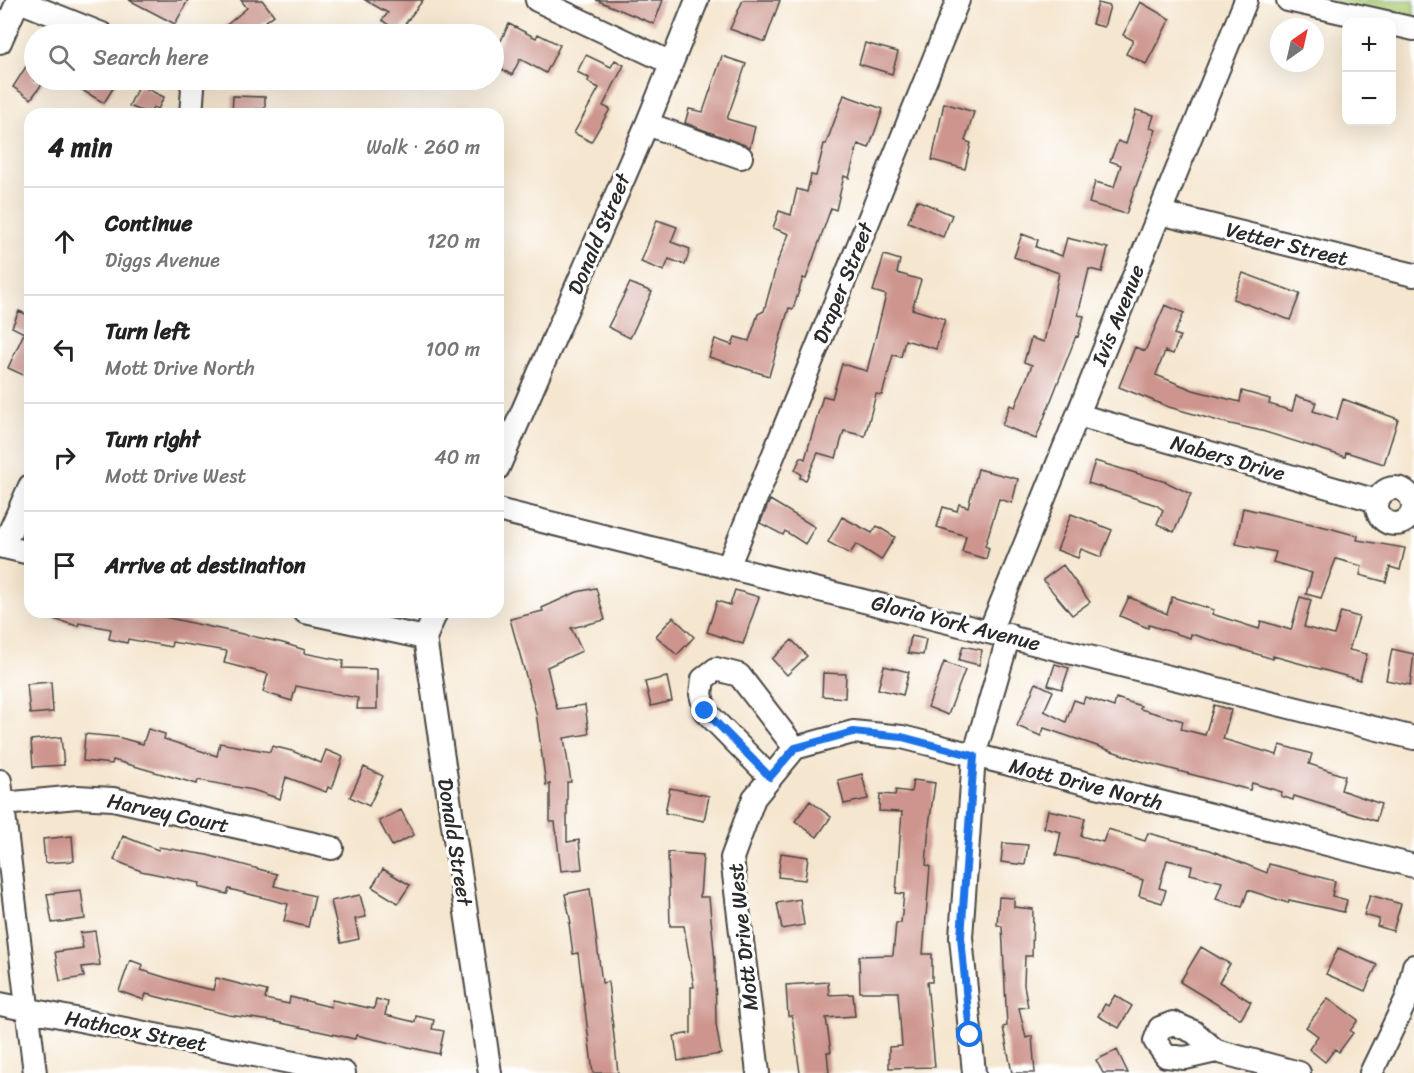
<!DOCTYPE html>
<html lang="en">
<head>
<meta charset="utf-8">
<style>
  :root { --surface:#fff; --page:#f6f6f6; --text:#222; --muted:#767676; --line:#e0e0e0 }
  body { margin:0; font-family:Sriracha,sans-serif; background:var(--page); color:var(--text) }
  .controls { position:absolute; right:18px; top:18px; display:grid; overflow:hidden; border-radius:12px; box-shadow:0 6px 24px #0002 }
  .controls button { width:54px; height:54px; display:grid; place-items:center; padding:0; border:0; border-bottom:2px solid var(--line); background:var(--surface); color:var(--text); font:30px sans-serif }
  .compass { position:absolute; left:1270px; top:18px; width:54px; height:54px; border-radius:50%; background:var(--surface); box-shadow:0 6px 24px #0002; rotate:34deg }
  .stop { position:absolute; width:18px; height:18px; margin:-14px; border:4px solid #1a73e8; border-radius:50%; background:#fff }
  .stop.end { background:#1a73e8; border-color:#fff; box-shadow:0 2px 6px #0008 }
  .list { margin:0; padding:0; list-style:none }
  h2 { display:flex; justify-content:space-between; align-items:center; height:78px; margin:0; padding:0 24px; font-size:26px }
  h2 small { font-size:20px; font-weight:400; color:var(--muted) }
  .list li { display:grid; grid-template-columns:39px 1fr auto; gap:18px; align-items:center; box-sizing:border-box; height:108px; padding:0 24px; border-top:2px solid var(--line) }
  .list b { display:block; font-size:22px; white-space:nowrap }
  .list p { margin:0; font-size:20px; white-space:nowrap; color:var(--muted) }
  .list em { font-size:20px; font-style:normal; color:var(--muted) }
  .icon { flex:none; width:33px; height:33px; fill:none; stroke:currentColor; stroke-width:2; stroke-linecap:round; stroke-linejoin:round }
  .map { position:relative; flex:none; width:1414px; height:1073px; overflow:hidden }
  .search { position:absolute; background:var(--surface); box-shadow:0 6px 24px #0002; left:24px; top:24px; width:480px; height:66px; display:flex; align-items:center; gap:15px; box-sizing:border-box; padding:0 21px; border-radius:33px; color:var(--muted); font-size:22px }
  .panel { position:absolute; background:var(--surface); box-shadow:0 6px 24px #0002; left:24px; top:108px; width:480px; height:510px; border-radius:18px }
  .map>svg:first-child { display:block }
</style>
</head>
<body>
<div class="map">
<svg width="1414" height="1073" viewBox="0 0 1414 1073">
  <rect width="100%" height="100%" fill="#fff"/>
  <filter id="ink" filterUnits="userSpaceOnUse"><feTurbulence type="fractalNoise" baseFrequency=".0167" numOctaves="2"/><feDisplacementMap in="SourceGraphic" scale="12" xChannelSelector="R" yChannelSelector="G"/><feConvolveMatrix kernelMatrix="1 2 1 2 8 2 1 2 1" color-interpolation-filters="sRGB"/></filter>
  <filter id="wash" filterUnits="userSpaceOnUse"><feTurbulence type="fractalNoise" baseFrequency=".008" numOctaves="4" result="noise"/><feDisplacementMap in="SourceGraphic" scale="24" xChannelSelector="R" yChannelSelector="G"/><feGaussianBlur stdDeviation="1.35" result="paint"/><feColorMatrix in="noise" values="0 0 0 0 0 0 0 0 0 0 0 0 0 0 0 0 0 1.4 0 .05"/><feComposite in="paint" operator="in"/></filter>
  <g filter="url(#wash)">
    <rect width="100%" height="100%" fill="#f5e6cf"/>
    <path fill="#abcc75" stroke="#6b7c50" stroke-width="1.5" d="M1303 0H1414V25Z"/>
    <g id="blocks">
      <path fill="#cd958d" d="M129 0H188L175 24Z
        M241 0H262L274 15 249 34H216L247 8Z
        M365 0H423L399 32 382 20 388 13Z
        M596 0H663L654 24Z
        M743 0H780L765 42 730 29Z
        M1140 2 1170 19 1146 64 1126 54 1133 40 1123 35Z
        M1098 3 1110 6 1104 27 1092 24Z
        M509 24 536 38 538 34 560 45 546 73 520 59 512 75 494 65V55Z
        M865 43 898 52 892 74 859 64Z
        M34 54V80H45L31 99 13 87Z
        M586 55 611 67 615 60 624 65 603 106 610 109 591 142 574 133 599 88 588 82 589 78 577 72Z
        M722 56 746 64 727 119 755 127 750 147 685 123 689 109 703 112Z
        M88 80H118L104 103 82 90Z
        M139 85 164 97 158 109 153 107 150 114 129 106Z
        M844 95 883 109 869 148 858 144 849 178 844 176 836 210 831 208 806 279 803 278 793 309 789 308 769 376 709 357 715 339 732 345 735 337 749 341 758 314 764 311 778 260 789 234 773 228 779 211 791 215 797 189 807 192 811 175 816 176 824 144H826Z
        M233 96 265 97V109H256V114H232Z
        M944 103 974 112 965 141 971 143 965 169 932 160Z
        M1136 110 1154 115 1150 128 1156 130 1126 214 1089 203 1095 182 1114 187 1121 165 1110 161 1118 141 1126 144Z
        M917 200 952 215 943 237 908 222Z
        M657 220 677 227 671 242 690 249 685 265 669 259 664 271 641 262Z
        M1022 234 1038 240 1036 247 1062 256 1067 238 1108 248 1102 272 1089 269 1078 315 1084 316 1078 337 1076 336 1036 439 1002 425 1010 405 1015 407 1032 365 1024 362 1031 338 1044 342 1059 273 1014 257Z
        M884 255 900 260 897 273 921 280 912 309 945 319 936 349 905 340 901 357 893 355 882 395 876 394 865 436 844 431 836 458 818 453 806 480 800 478 801 474 795 470 801 457 805 459 823 396 832 398 842 364 867 371 886 295 873 291Z
        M1243 273 1300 294 1290 320 1233 299Z
        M630 283 652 292 630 338 608 327Z
        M1165 305 1184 313 1174 334 1180 336 1173 354 1165 351 1156 375 1193 390 1240 402 1242 391 1270 399 1269 404 1292 411 1296 396 1316 402 1313 411 1337 419 1343 399 1398 419 1384 464 1346 452 1345 457 1262 431 1222 422 1169 407 1119 387 1135 347 1145 351Z
        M19 311 30 316V378L8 368 24 333 12 327Z
        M1095 461 1166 482 1191 494 1174 532 1157 524 1163 510 1156 505 1088 483Z
        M978 469 1018 479 1012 503 999 499 985 546 989 548 986 559 962 552 966 536 937 527 943 507 957 511 959 504 968 507Z
        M770 500 815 527 805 544 785 531 783 535 760 523Z
        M1243 508 1329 528 1358 536 1357 540 1405 548 1400 570 1390 567 1386 582 1360 575 1362 566 1336 559 1321 598 1306 594 1312 573 1273 562 1276 552 1236 544Z
        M1071 514 1112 530 1101 557 1081 549 1078 558 1057 550Z
        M842 517 872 533 877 526 895 537 881 560 856 544 850 554 828 542Z
        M1063 565 1090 602 1072 615 1043 580Z
        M596 588 605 620 571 628 582 651 547 667 557 709 585 705 589 734 564 738 571 782H567V842L579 840 582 869 561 871 555 822H550V784L546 785 536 712 510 619 543 611 542 608 577 592Z
        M735 590 759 597 743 644 707 632 717 601 730 605Z
        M1129 597 1167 614 1172 597 1214 610 1212 614 1259 629 1261 621 1291 630 1300 597 1311 600 1304 627 1334 635 1341 612 1359 617 1349 650 1367 654 1360 680 1273 656V659L1191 634 1190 638 1149 625 1148 628 1120 616Z
        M42 612 151 614 283 643 305 650 304 653 344 661 342 668 377 669V709H357L358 698 296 686 292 701 263 692 268 674 224 663 227 651 172 642 171 647 128 639 127 643 109 639 111 629 79 623 78 626 42 616Z
        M673 617 694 637 677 655 656 636Z
        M911 636 926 639 923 655 908 653Z
        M792 640 807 656 787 675 772 659Z
        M963 646 982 650 979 665 959 660Z
        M1392 649 1414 654 1410 685 1386 680Z
        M944 662 965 670 948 715 928 707Z
        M1055 664 1069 668 1062 689 1048 685Z
        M884 666 909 672 903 695 878 689Z
        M823 673 846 674 845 698 822 696Z
        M667 677 672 701 651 706 645 682Z
        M51 682 53 712 30 714 27 684Z
        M1036 683 1053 691 1044 711 1066 722 1074 700 1083 703 1085 697 1114 707 1116 698 1141 706 1140 709 1183 721 1181 729 1205 735 1214 705 1231 710 1223 739 1277 755 1280 745 1312 754 1309 764 1345 776 1341 790 1381 804 1376 821 1294 796 1293 800 1281 796 1282 792 1252 783 1250 790 1141 761 1044 728 1041 736 1017 726Z
        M148 729 165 734 164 739 217 756 220 743 270 752 272 746 292 751 321 763 326 750 343 757 332 789 328 787 326 792 286 777 280 799 253 790 198 780 197 784 113 760 112 764 83 761 85 734 117 737 143 744Z
        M61 737 64 765 33 767 31 740Z
        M364 767 383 776 369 806 350 797Z
        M862 774 868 799 844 804 838 780Z
        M913 780 935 783 929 825 926 865 930 866 923 954H932V982H927L935 1067 889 1068V1047L902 1046 898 992H860L859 956 893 955 896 923H901L904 894 896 893 902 812 879 811 880 794 895 795 896 790 911 792Z
        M670 788 709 796 704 821 665 813Z
        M810 801 831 817 817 837 795 821Z
        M401 810 414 835 392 846 379 821Z
        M1048 810 1085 818 1081 836 1103 842 1108 829 1145 841 1148 833 1210 850 1267 873 1269 864 1335 881 1332 896 1347 900 1344 912 1289 900 1288 903 1248 890 1242 907 1216 899 1222 882 1190 874 1192 866 1167 860 1159 888 1166 890 1162 903 1139 896 1143 880 1081 860 1056 855 1061 832 1044 828Z
        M72 836 74 861 45 863 43 839Z
        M123 836 158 850 159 847 207 855 277 874 274 886 315 896 308 927 284 921 288 904 229 889 227 894 199 887 200 883 141 871 114 860Z
        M1003 843 1028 845 1025 865 1001 862Z
        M668 852 703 855 700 897H709L715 961 716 1024 721 1054 678 1061 674 1036 691 1033V987H694L684 926H670Z
        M781 853 808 857 805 880 778 877Z
        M383 869 410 885 398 903 372 887Z
        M590 889 602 983 608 982 618 1073H593L578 953 573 954 569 923H571L565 894Z
        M81 890 85 919 52 923 47 894Z
        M360 895 366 917 355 919 359 939 341 943 331 901Z
        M1370 895 1401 904 1393 931 1377 926 1379 919 1364 915Z
        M999 897 1014 898V907L1033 909 1032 956H1025L1024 985 1028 1007 1019 1008 1026 1038 1032 1036 1035 1073H1012L1003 1027 1007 1026 1002 926 997 925Z
        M800 899 804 925 782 929 777 903Z
        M95 931 100 965 82 967 84 977 60 981 55 952 83 948 80 933Z
        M1201 947 1230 964 1219 982 1251 1002 1241 1019 1180 982Z
        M1338 948 1377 965 1365 991 1326 974Z
        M130 960 143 965 141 970 190 985 213 990 216 978 267 991 265 999 289 1004 290 997 331 1007 332 1000 374 1009 376 999 388 1002 385 1015 415 1022 416 1016 434 1020 432 1029 444 1031 439 1054 356 1035 355 1039 272 1021 229 1015 146 994 144 1000 119 991Z
        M828 982 829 995 853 994 855 1016 826 1018 831 1052H827L829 1073H800L792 1016H788L786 985Z
        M1115 995 1132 1006 1119 1028 1098 1016 1105 1004 1108 1006Z
        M1328 998 1358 1020 1350 1031 1353 1033 1339 1052 1335 1049 1325 1062 1309 1049 1318 1036 1306 1027Z
        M1117 1050 1128 1073H1103L1096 1060Z"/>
    </g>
  </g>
  <g filter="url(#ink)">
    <use href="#blocks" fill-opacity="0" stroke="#494744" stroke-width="1.5"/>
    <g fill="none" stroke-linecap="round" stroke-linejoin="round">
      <defs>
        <path id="minor" d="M17 0 102 34
          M537 0 671 63
          M1288 0 1386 22
          M1392 24 1414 29
          M0 42 18 1
          M190 80 193 88 191 114
          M647 124 741 157
          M1160 213 1414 275
          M1078 415 1377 501
          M498 468 647 124 697 0
          M1377 506a18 18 0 1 1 36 0a18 18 0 1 1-36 0Z
          M498 510 1414 738
          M0 546 30 553
          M3 547 30 486
          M728 567 958 0
          M305 612 425 638
          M436 612 425 638 490 1073
          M990 631 1246 0
          M770 777 705 711 701 694 703 679 716 669 739 675 795 748
          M0 781 35 1073
          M3 804 77 797 113 799 332 848
          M0 1004 344 1073
          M1173 1023 1194 1032 1216 1051 1185 1058 1166 1056 1155 1041 1160 1028Z
          M1216 1051 1299 1073
          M758 1073 732 858 754 798 795 748 853 732 902 737 1414 866
          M974 1073 961 937 974 756 1009 635
          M1371 1073 1407 998 1414 966"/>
      </defs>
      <use href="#minor" stroke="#494744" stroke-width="26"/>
      <use href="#minor" stroke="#fff" stroke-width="22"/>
    </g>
  </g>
  <g fill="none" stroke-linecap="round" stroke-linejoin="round" filter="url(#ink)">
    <path stroke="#1a73e8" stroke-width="8" d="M705 711 770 777 795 748 853 732 902 737 974 756 961 937 970 1035"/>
  </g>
  <g text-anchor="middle" stroke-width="6" stroke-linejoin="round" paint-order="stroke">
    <g font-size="21" fill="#2b2b2b" stroke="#fff">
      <text transform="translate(599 234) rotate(-67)" y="7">Donald Street</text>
      <text transform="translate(1287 244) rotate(14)" y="7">Vetter Street</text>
      <text transform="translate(843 283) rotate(-68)" y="7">Draper Street</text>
      <text transform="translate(1118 315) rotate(-68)" y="7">Ivis Avenue</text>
      <text transform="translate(1228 458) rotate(16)" y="7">Nabers Drive</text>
      <text transform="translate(956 623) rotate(14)" y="7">Gloria York Avenue</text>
      <text transform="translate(1086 784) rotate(14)" y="7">Mott Drive North</text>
      <text transform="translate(168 813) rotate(12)" y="7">Harvey Court</text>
      <text transform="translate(455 842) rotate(81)" y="7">Donald Street</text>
      <text transform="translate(743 937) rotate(-96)" y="7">Mott Drive West</text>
      <text transform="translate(136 1031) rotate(11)" y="7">Hathcox Street</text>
    </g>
  </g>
</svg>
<div class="controls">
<button>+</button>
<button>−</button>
</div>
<svg class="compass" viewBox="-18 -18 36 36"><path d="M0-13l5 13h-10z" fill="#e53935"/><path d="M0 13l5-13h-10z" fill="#767676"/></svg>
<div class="stop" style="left:970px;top:1035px"></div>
<div class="stop end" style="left:705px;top:711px"></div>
<div class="search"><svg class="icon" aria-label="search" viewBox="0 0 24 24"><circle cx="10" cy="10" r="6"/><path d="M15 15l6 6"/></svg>Search here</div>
<section class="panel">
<h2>4 min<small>Walk · 260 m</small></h2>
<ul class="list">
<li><svg class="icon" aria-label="ahead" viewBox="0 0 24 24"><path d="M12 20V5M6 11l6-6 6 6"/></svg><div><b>Continue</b><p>Diggs Avenue</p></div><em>120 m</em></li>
<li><svg class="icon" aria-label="left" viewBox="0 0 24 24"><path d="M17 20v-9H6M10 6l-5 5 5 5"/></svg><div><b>Turn left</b><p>Mott Drive North</p></div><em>100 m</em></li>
<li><svg class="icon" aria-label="right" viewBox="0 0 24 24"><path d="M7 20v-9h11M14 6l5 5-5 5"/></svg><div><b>Turn right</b><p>Mott Drive West</p></div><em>40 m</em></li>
<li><svg class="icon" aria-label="arrive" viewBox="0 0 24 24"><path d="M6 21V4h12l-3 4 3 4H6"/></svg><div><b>Arrive at destination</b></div></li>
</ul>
</section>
</div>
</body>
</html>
